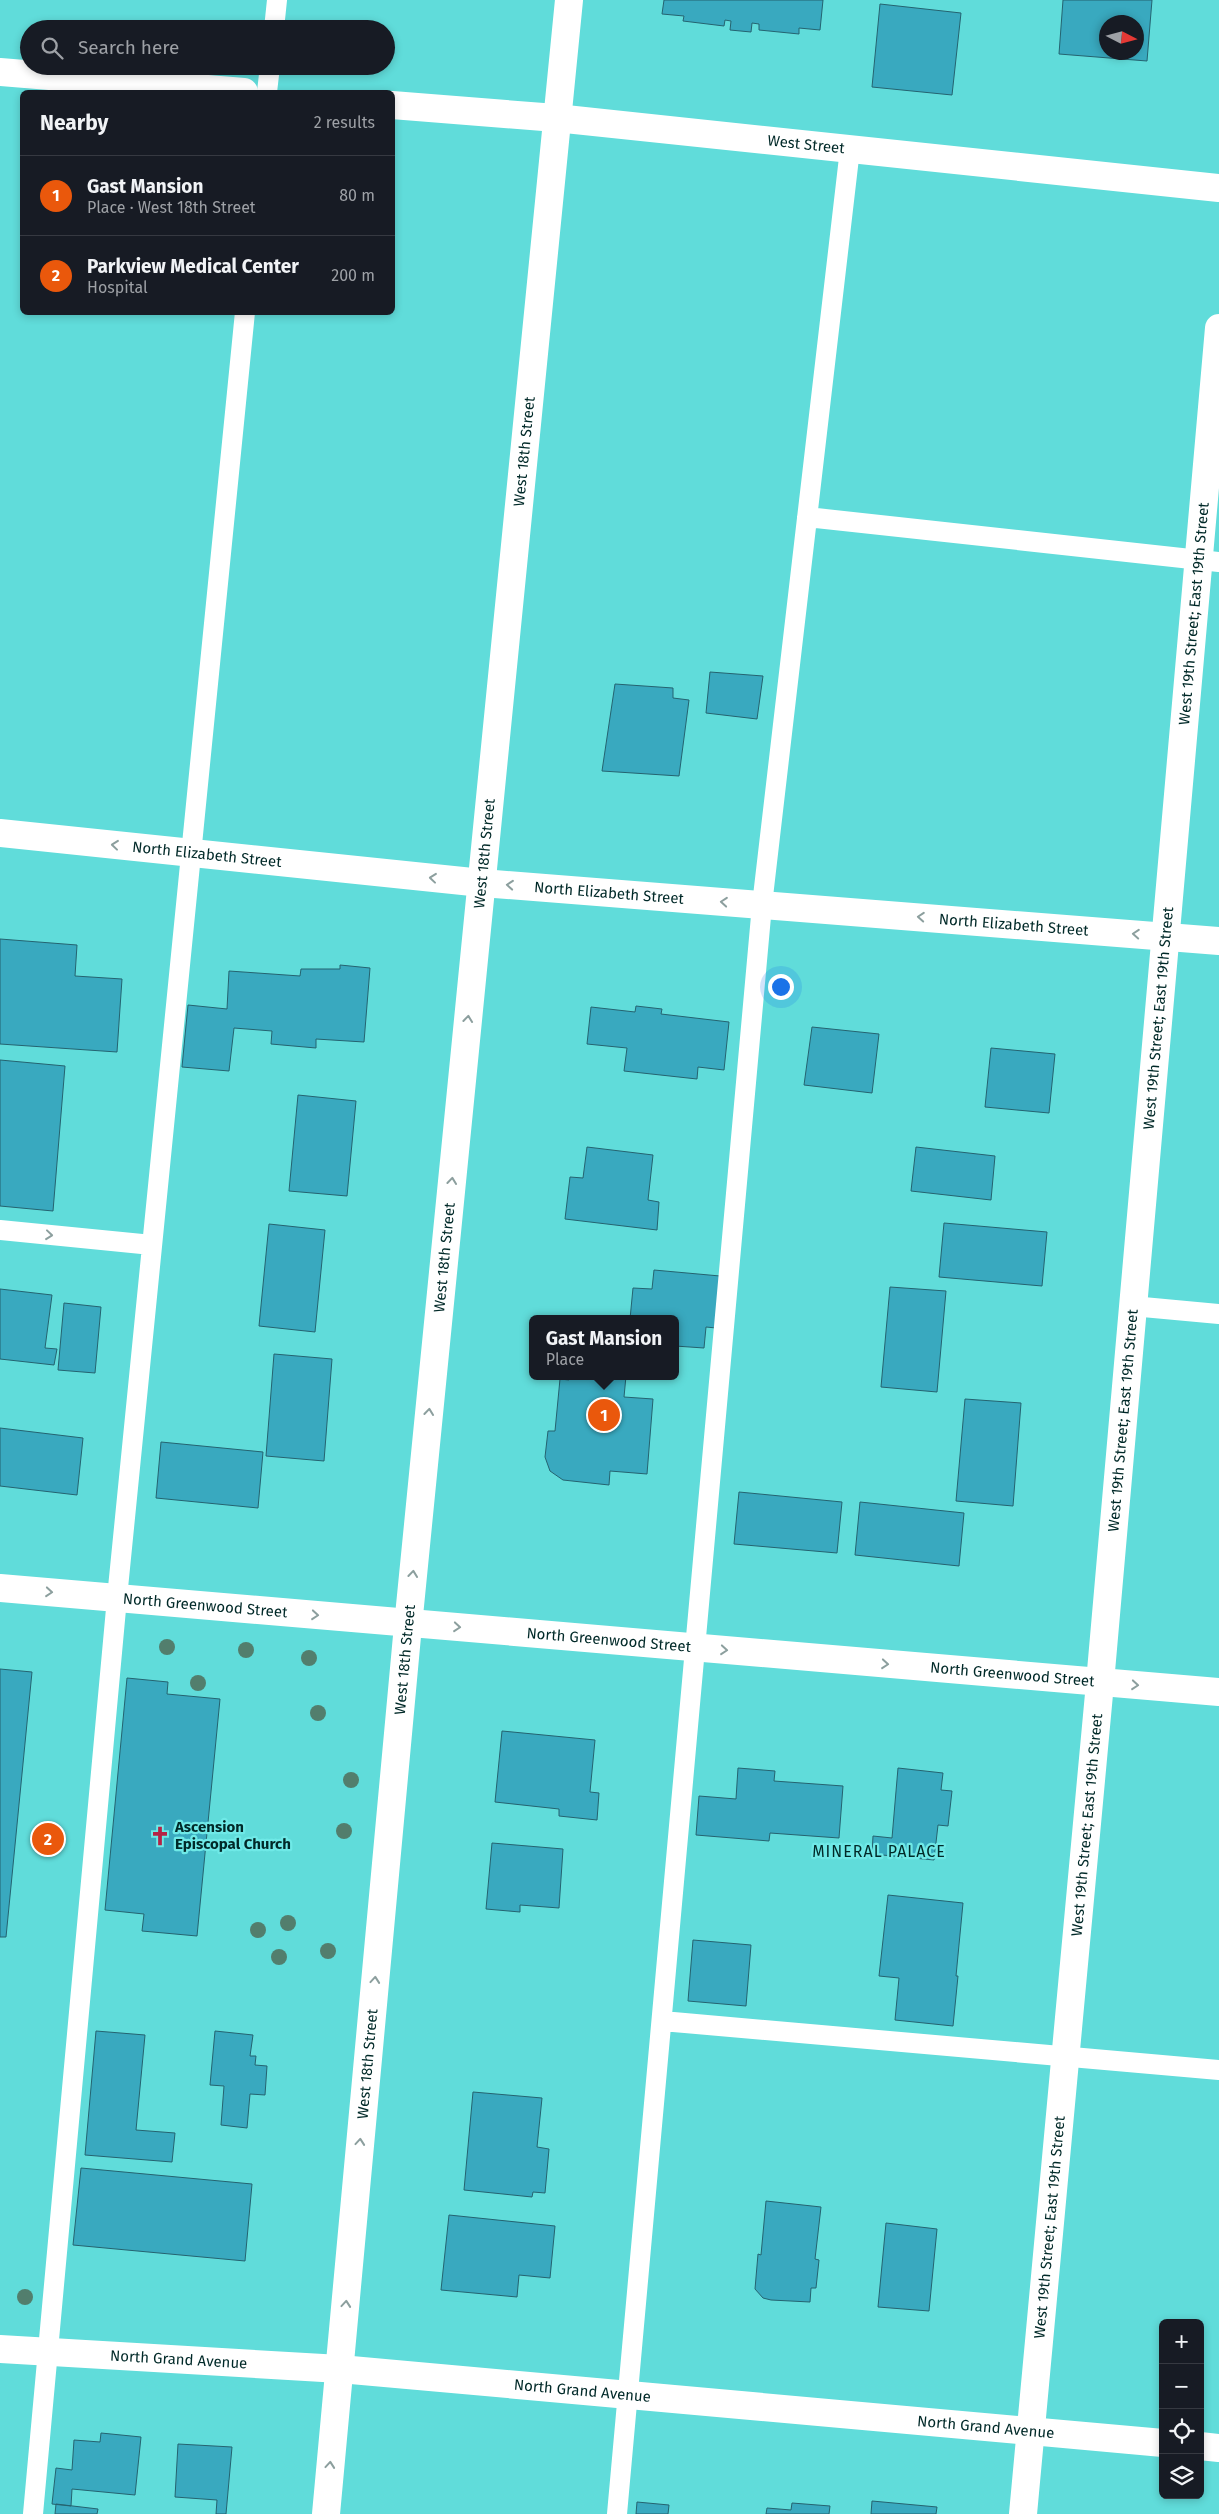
<!DOCTYPE html>
<html lang="en">
<head>
<meta charset="utf-8">
<style>
  :root { --surface:#171b24; --page:#242831; --text:#f1f3f6; --muted:#9ea1a6; --line:#363941; --accent:#ea580c }
  body { margin:0; font-family:"Fira Sans",sans-serif; background:var(--page); color:var(--text) }
  .controls { position:absolute; right:15px; bottom:15px; display:grid; overflow:hidden; border-radius:8px; box-shadow:0 2px 8px #0003 }
  .controls button { width:45px; height:45px; display:grid; place-items:center; padding:0; border:0; border-bottom:1px solid var(--line); background:var(--surface); color:var(--text); font:25px sans-serif }
  .compass { position:absolute; left:1099px; top:15px; width:45px; height:45px; border-radius:50%; background:var(--surface); box-shadow:0 2px 8px #0003; rotate:96deg }
  .you { position:absolute; left:780px; top:986px; width:18px; height:18px; margin:-12px; border:4px solid #fff; border-radius:50%; background:#1a73e8; box-shadow:0 0 0 8px #1a73e833 }
  .badge { display:grid; place-items:center; width:32px; height:32px; border-radius:50%; background:var(--accent); color:#fff; font-size:16px; font-weight:700 }
  .pin { position:absolute; translate:-50% -50%; border:2px solid #fff; box-shadow:0 1px 5px #0006 }
  .popup { position:absolute; left:529px; top:1315px; width:150px; height:65px; box-sizing:border-box; display:grid; place-content:center; border-radius:8px; background:var(--surface); filter:drop-shadow(0 1px 4px #0005); font-size:16px; white-space:nowrap; color:var(--muted) }
  .popup b { font-size:19px; color:var(--text) }
  .popup::after { content:''; position:absolute; left:50%; top:100%; margin-left:-10px; border:10px solid transparent; border-top-color:var(--surface) }
  .list { margin:0; padding:0; list-style:none }
  h2 { display:flex; justify-content:space-between; align-items:center; height:65px; margin:0; padding:0 20px; font-size:21px }
  h2 small { font-size:16px; font-weight:400; color:var(--muted) }
  .list li { display:grid; grid-template-columns:32px 1fr auto; gap:15px; align-items:center; box-sizing:border-box; height:80px; padding:0 20px; border-top:1px solid var(--line) }
  .list b { display:block; font-size:19px; white-space:nowrap }
  .list p { margin:0; font-size:16px; white-space:nowrap; color:var(--muted) }
  .list em { font-size:16px; font-style:normal; color:var(--muted) }
  .icon { flex:none; width:28px; height:28px; fill:none; stroke:currentColor; stroke-width:2; stroke-linecap:round; stroke-linejoin:round }
  .map { position:relative; flex:none; width:1219px; height:2514px; overflow:hidden }
  .search { position:absolute; background:var(--surface); box-shadow:0 2px 8px #0003; left:20px; top:20px; width:375px; height:55px; display:flex; align-items:center; gap:12px; box-sizing:border-box; padding:0 18px; border-radius:28px; color:var(--muted); font-size:19px }
  .panel { position:absolute; background:var(--surface); box-shadow:0 2px 8px #0003; left:20px; top:90px; width:375px; height:225px; border-radius:8px }
  .map>svg:first-child { display:block }
</style>
</head>
<body>
<div class="map">
<svg width="1219" height="2514" viewBox="0 0 1219 2514">
  <rect width="100%" height="100%" fill="#60dcda"/>
  <path fill="#39a9bf" stroke="#256370" fill-rule="evenodd" d="M664 0H823L820 30 799 28V34L759 30V24L752 23 751 32 730 30 731 21 725 20 724 26 683 21 684 16 662 14Z
    M1063 0H1152L1147 61 1059 54ZM1106 22H1136V52H1106Z
    M880 4 961 13 952 95 872 87Z
    M710 672 763 676 757 719 706 713Z
    M615 684 673 688V698L689 700 679 776 602 771Z
    M0 939 77 945 75 976 122 979 117 1052 0 1044Z
    M340 965 370 968 364 1042 316 1039V1048L271 1044 272 1031 234 1028 229 1071 182 1067 188 1005 227 1009 229 971 300 976 301 969H340Z
    M636 1006 662 1009 661 1014 729 1022 724 1070 698 1067 697 1079 624 1071 627 1048 587 1044 591 1007 635 1012Z
    M812 1027 879 1034 872 1093 804 1085Z
    M991 1048 1055 1054 1049 1113 985 1107Z
    M0 1060 65 1066 53 1211 0 1206Z
    M298 1095 356 1101 347 1196 289 1191Z
    M587 1147 653 1155 648 1200 659 1202 657 1230 565 1219 570 1177 583 1178Z
    M916 1147 995 1156 991 1200 911 1191Z
    M944 1223 1047 1232 1042 1286 939 1277Z
    M269 1224 325 1230 315 1332 259 1326Z
    M654 1270 720 1276 716 1328 706 1327 704 1348 675 1346V1319H630L633 1288 652 1289Z
    M890 1287 946 1291 937 1392 881 1387Z
    M0 1289 52 1295 45 1348 57 1349 54 1365 0 1359Z
    M64 1303 101 1307 95 1373 58 1370Z
    M274 1354 332 1359 324 1461 266 1456Z
    M570 1376H626L624 1397 653 1399 647 1474 610 1471 609 1485 563 1480 550 1471 545 1457 548 1431H555L560 1379 569 1380Z
    M965 1399 1021 1403 1013 1506 956 1501Z
    M0 1428 83 1438 77 1495 0 1486Z
    M161 1442 263 1452 258 1508 156 1498Z
    M739 1492 842 1502 837 1553 734 1544Z
    M860 1502 964 1513 959 1566 855 1555Z
    M0 1669 32 1672 6 1937H0Z
    M127 1678 168 1682 167 1694 220 1699 197 1936 142 1931 144 1914 105 1910Z
    M502 1731 595 1740 590 1792 599 1793 597 1820 559 1816V1809L495 1802Z
    M738 1768 775 1771 774 1781 843 1786 839 1838 770 1833 769 1841 696 1835 699 1796 736 1799Z
    M898 1768 943 1773 941 1790 952 1791 948 1826 938 1825 934 1860 872 1854 873 1836 892 1838Z
    M492 1843 563 1849 559 1908 520 1905V1912L486 1909Z
    M888 1895 963 1903 956 1976H958L953 2026 895 2020 899 1978 879 1976Z
    M693 1940 751 1945 746 2006 688 2001Z
    M96 2031 145 2035 136 2130 175 2133 172 2162 85 2155Z
    M215 2031 253 2035 250 2056H256L255 2065 267 2066 265 2095 250 2094 247 2128 221 2125 224 2086 210 2085Z
    M473 2092 542 2098 537 2147 549 2149 545 2193 533 2192 532 2197 464 2190Z
    M81 2168 252 2184 245 2261 73 2245Z
    M766 2201 821 2207 815 2259 819 2260 816 2288H811L810 2302 771 2300 763 2298 755 2289 758 2254 761 2255Z
    M449 2215 555 2226 550 2278 519 2275 517 2297 441 2290Z
    M886 2223 937 2229 929 2311 878 2307Z
    M101 2433 141 2437 135 2495 72 2489 71 2506 52 2504 56 2468 72 2470 74 2440 100 2442Z
    M178 2444 232 2447 226 2514H216L217 2500 175 2497Z
    M872 2501 937 2507 936 2514H871Z
    M637 2502 669 2505 668 2514H636Z
    M792 2503 830 2506 829 2514H766L767 2508 791 2510Z
    M56 2504 98 2509 97 2514H55Z"/>
  <g fill="none" stroke-linecap="round" stroke-linejoin="round">
    <path stroke="#fff" stroke-width="20" d="M274 29 277 0
      M267 92 270 66
      M807 517 1219 562
      M0 1230 152 1245
      M1132 1306 1219 1314
      M662 2021 1219 2070
      M33 2514 117 1598 245 312
      M617 2514 762 905 850 149"/>
    <g stroke="#fff" stroke-width="28">
      <path id="s1" d="M326 2514 407 1636 569 0"/>
      <path id="s2" d="M1023 2514 1099 1694 1219 328"/>
    </g>
    <g stroke="#fff" stroke-width="28">
      <path d="M0 72 244 92"/>
      <path id="s3" d="M392 105 556 118 1219 188"/>
      <path id="s4" d="M0 2349 340 2369 1163 2443"/>
      <path d="M1200 2446 1219 2448"/>
    </g>
    <g stroke="#fff" stroke-width="28">
      <path id="s5" d="M0 833 482 883 1219 941"/>
      <path id="s6" d="M0 1588 1219 1692"/>
    </g>
  </g>
  <g fill="#527e6d">
    <circle cx="167" cy="1647" r="8"/>
    <circle cx="246" cy="1650" r="8"/>
    <circle cx="309" cy="1658" r="8"/>
    <circle cx="198" cy="1683" r="8"/>
    <circle cx="318" cy="1713" r="8"/>
    <circle cx="351" cy="1780" r="8"/>
    <circle cx="344" cy="1831" r="8"/>
    <circle cx="288" cy="1923" r="8"/>
    <circle cx="258" cy="1930" r="8"/>
    <circle cx="328" cy="1951" r="8"/>
    <circle cx="279" cy="1957" r="8"/>
    <circle cx="25" cy="2297" r="8"/>
  </g>
  <defs><path id="oneway-chevron" d="M-2-3.5L2.5 0L-2 3.5" fill="none" stroke-width="1.6" stroke-linecap="round" stroke-linejoin="round" transform="scale(1.25)"/></defs>
  <g stroke="#8c9f9e">
    <use href="#oneway-chevron" transform="translate(115 845) rotate(-174)"/>
    <use href="#oneway-chevron" transform="translate(433 878) rotate(-174)"/>
    <use href="#oneway-chevron" transform="translate(510 885) rotate(-175)"/>
    <use href="#oneway-chevron" transform="translate(724 902) rotate(-175)"/>
    <use href="#oneway-chevron" transform="translate(921 917) rotate(-176)"/>
    <use href="#oneway-chevron" transform="translate(1136 934) rotate(-176)"/>
    <use href="#oneway-chevron" transform="translate(468 1019) rotate(-84)"/>
    <use href="#oneway-chevron" transform="translate(452 1181) rotate(-84)"/>
    <use href="#oneway-chevron" transform="translate(49 1235) rotate(6)"/>
    <use href="#oneway-chevron" transform="translate(429 1412) rotate(-84)"/>
    <use href="#oneway-chevron" transform="translate(413 1574) rotate(-84)"/>
    <use href="#oneway-chevron" transform="translate(49 1592) rotate(5)"/>
    <use href="#oneway-chevron" transform="translate(315 1615) rotate(5)"/>
    <use href="#oneway-chevron" transform="translate(457 1627) rotate(5)"/>
    <use href="#oneway-chevron" transform="translate(724 1650) rotate(5)"/>
    <use href="#oneway-chevron" transform="translate(885 1664) rotate(5)"/>
    <use href="#oneway-chevron" transform="translate(1135 1685) rotate(5)"/>
    <use href="#oneway-chevron" transform="translate(375 1980) rotate(-85)"/>
    <use href="#oneway-chevron" transform="translate(360 2142) rotate(-85)"/>
    <use href="#oneway-chevron" transform="translate(346 2304) rotate(-85)"/>
    <use href="#oneway-chevron" transform="translate(330 2465) rotate(-85)"/>
  </g>
  <defs>
    <symbol id="church-bare" viewBox="-9 -9 18 18"><path d="M-1.2-6h2.4v3.5h3.3v2.4h-3.3V6h-2.4V-.1h-3.3v-2.4h3.3Z" fill="#b52346" stroke="#6fe9e7" stroke-width="2.5" paint-order="stroke"/></symbol>
  </defs>
  <g fill-rule="evenodd">
    <use href="#church-bare" x="146" y="1822" width="28" height="28"/>
  </g>
  <g text-anchor="middle" stroke-width="4.5" stroke-linejoin="round" paint-order="stroke">
    <g font-size="15" fill="#002928" stroke="#6fe9e7">
      <text dy="5" stroke="none"><textPath href="#s3" startOffset="416">West Street</textPath></text>
      <text dy="5" stroke="none"><textPath href="#s1" startOffset="2072">West 18th Street</textPath></text>
      <text dy="5" stroke="none"><textPath href="#s2" startOffset="1908">West 19th Street; East 19th Street</textPath></text>
      <text dy="5" stroke="none"><textPath href="#s5" startOffset="208">North Elizabeth Street</textPath></text>
      <text dy="5" stroke="none"><textPath href="#s1" startOffset="1668">West 18th Street</textPath></text>
      <text dy="5" stroke="none"><textPath href="#s5" startOffset="612">North Elizabeth Street</textPath></text>
      <text dy="5" stroke="none"><textPath href="#s5" startOffset="1018">North Elizabeth Street</textPath></text>
      <text dy="5" stroke="none"><textPath href="#s2" startOffset="1502">West 19th Street; East 19th Street</textPath></text>
      <text dy="5" stroke="none"><textPath href="#s1" startOffset="1262">West 18th Street</textPath></text>
      <text dy="5" stroke="none"><textPath href="#s2" startOffset="1098">West 19th Street; East 19th Street</textPath></text>
      <text dy="5" stroke="none"><textPath href="#s6" startOffset="206">North Greenwood Street</textPath></text>
      <text dy="5" stroke="none"><textPath href="#s6" startOffset="611">North Greenwood Street</textPath></text>
      <text dy="5" stroke="none"><textPath href="#s1" startOffset="858">West 18th Street</textPath></text>
      <text dy="5" stroke="none"><textPath href="#s6" startOffset="1016">North Greenwood Street</textPath></text>
      <text dy="5" stroke="none"><textPath href="#s2" startOffset="692">West 19th Street; East 19th Street</textPath></text>
      <text dy="5" stroke="none"><textPath href="#s1" startOffset="452">West 18th Street</textPath></text>
      <text dy="5" stroke="none"><textPath href="#s2" startOffset="288">West 19th Street; East 19th Street</textPath></text>
      <text dy="5" stroke="none"><textPath href="#s4" startOffset="179">North Grand Avenue</textPath></text>
      <text dy="5" stroke="none"><textPath href="#s4" startOffset="584">North Grand Avenue</textPath></text>
      <text dy="5" stroke="none"><textPath href="#s4" startOffset="989">North Grand Avenue</textPath></text>
    </g>
    <g font-size="15" font-weight="bold" fill="#002928" stroke="#6fe9e7" text-anchor="start">
      <text x="175" y="1832">Ascension<tspan x="175" dy="17">Episcopal Church</tspan></text>
    </g>
    <g font-size="16" letter-spacing="1" fill="#002928" stroke="#6fe9e7">
      <text x="879" y="1857">MINERAL PALACE</text>
    </g>
  </g>
</svg>
<div class="controls">
<button>+</button>
<button>−</button>
<button><svg class="icon" aria-label="locate" viewBox="0 0 24 24"><circle cx="12" cy="12" r="6"/><path d="M12 2v4M12 18v4M2 12h4M18 12h4"/></svg></button>
<button><svg class="icon" aria-label="layers" viewBox="0 0 24 24"><path d="M12 4l9 5-9 5-9-5zM3 14l9 5 9-5"/></svg></button>
</div>
<svg class="compass" viewBox="-18 -18 36 36"><path d="M0-13l5 13h-10z" fill="#e53935"/><path d="M0 13l5-13h-10z" fill="#9ea1a6"/></svg>
<div class="you"></div>
<div class="pin badge" style="left:604px;top:1415px">1</div>
<div class="popup"><b>Gast Mansion</b>Place</div>
<div class="pin badge" style="left:48px;top:1839px">2</div>
<div class="search"><svg class="icon" aria-label="search" viewBox="0 0 24 24"><circle cx="10" cy="10" r="6"/><path d="M15 15l6 6"/></svg>Search here</div>
<section class="panel">
<h2>Nearby<small>2 results</small></h2>
<ul class="list">
<li><span class="badge">1</span><div><b>Gast Mansion</b><p>Place · West 18th Street</p></div><em>80 m</em></li>
<li><span class="badge">2</span><div><b>Parkview Medical Center</b><p>Hospital</p></div><em>200 m</em></li>
</ul>
</section>
</div>
</body>
</html>
